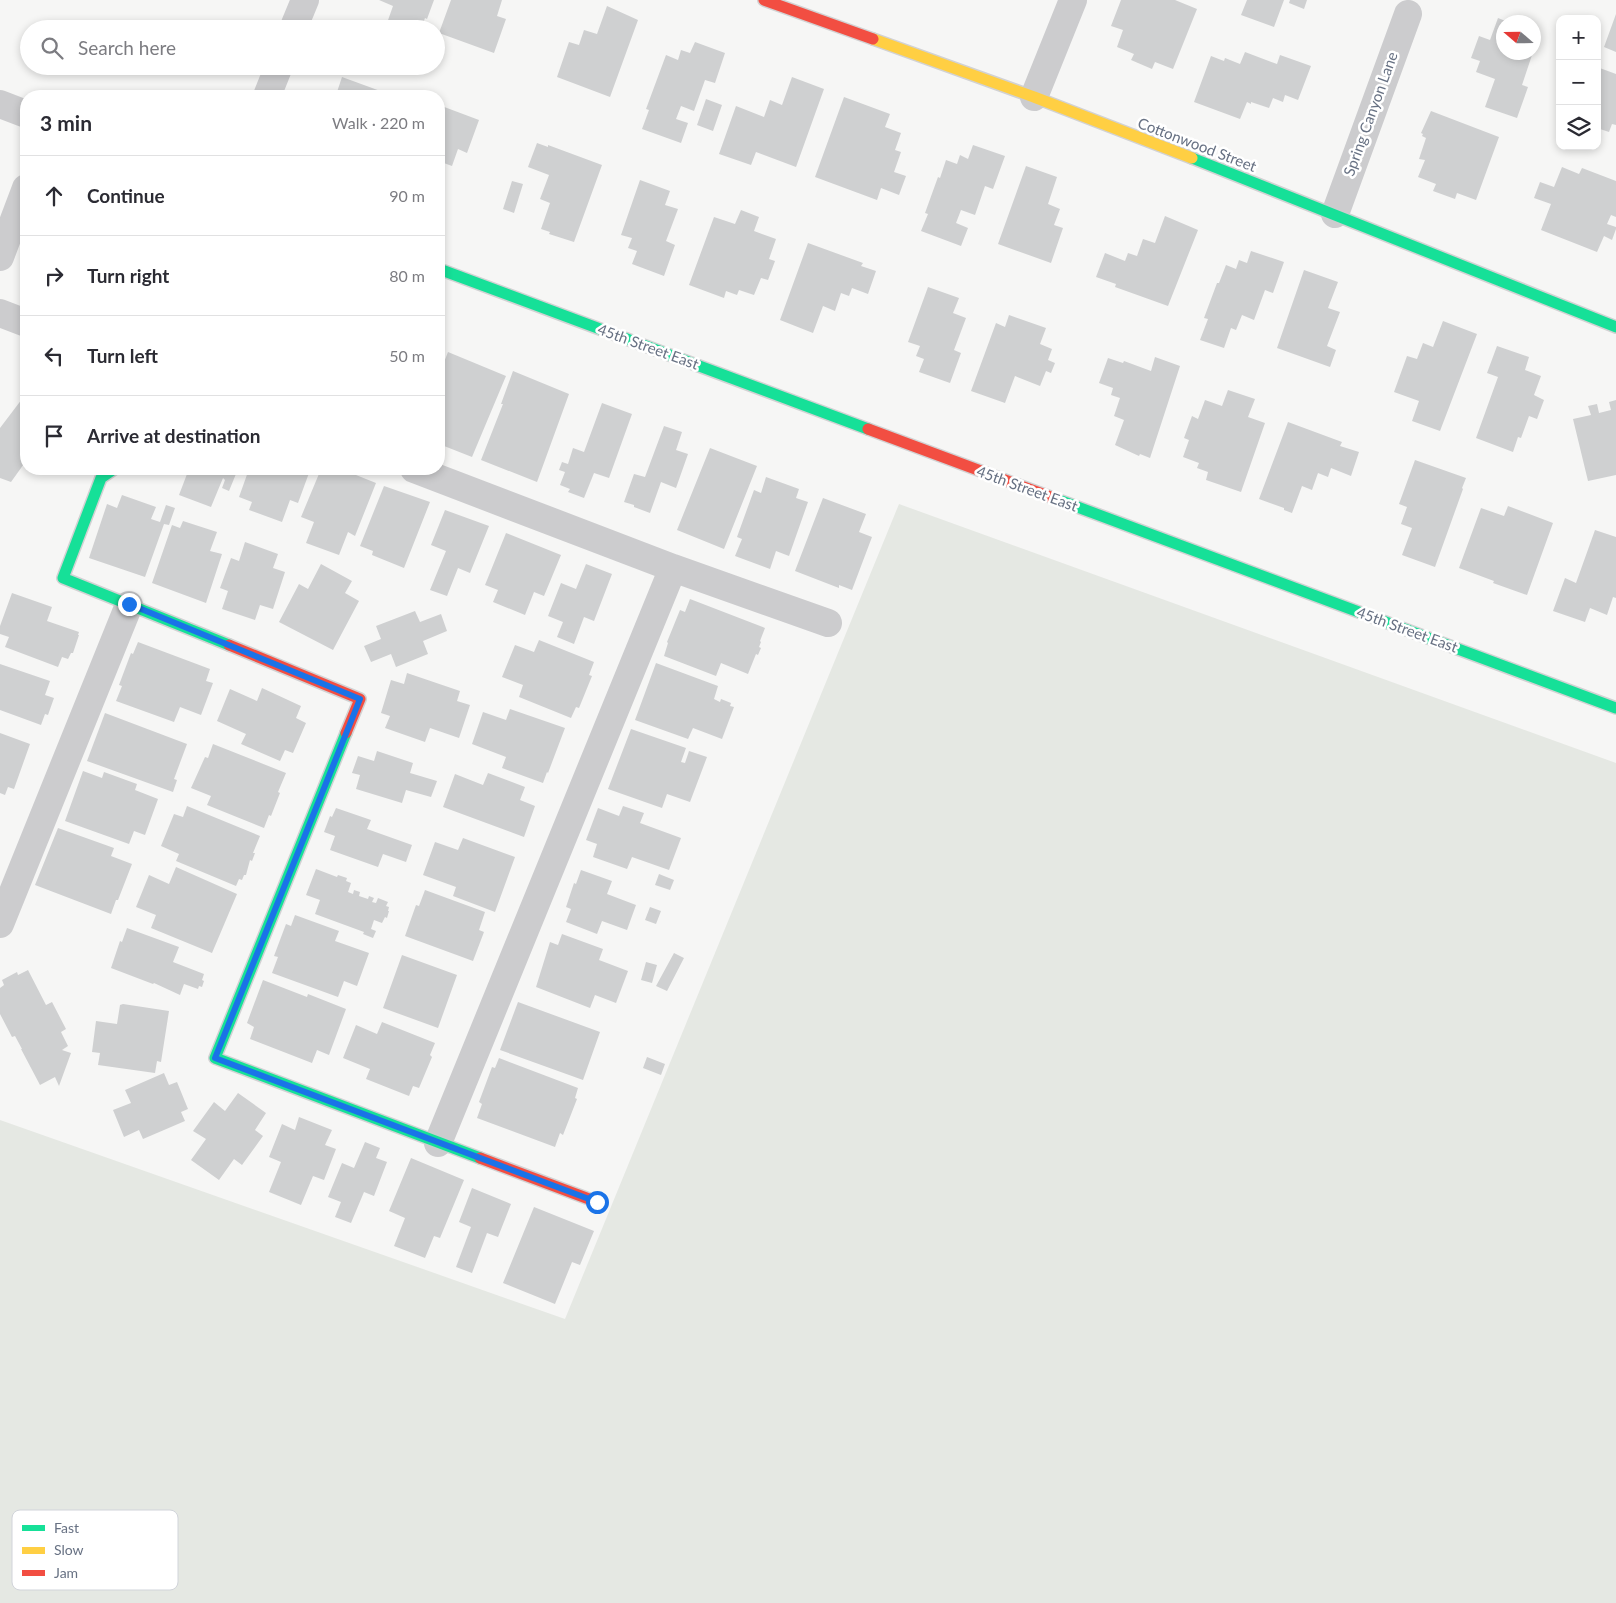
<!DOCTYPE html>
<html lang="en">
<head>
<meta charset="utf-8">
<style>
  :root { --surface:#fff; --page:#f2f2f3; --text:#2b2b33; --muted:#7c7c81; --line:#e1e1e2 }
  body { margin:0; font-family:Lato,sans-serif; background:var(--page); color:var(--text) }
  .controls { position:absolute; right:15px; top:15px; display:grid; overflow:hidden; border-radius:10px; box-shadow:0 2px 8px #0003 }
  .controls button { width:45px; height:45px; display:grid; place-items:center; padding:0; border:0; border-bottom:1px solid var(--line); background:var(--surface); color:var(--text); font:25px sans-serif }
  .compass { position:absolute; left:1496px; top:15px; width:45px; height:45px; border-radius:50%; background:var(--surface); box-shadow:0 2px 8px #0003; rotate:290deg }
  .stop { position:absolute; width:15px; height:15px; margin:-11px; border:4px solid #1a73e8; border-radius:50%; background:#fff }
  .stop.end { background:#1a73e8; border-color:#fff; box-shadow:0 1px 5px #0008 }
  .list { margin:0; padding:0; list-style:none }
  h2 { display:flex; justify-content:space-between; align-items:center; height:65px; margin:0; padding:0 20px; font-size:21px }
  h2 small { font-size:16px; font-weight:400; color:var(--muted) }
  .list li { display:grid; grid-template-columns:32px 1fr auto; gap:15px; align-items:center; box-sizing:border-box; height:80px; padding:0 20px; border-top:1px solid var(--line) }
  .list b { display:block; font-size:19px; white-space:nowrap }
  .list em { font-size:16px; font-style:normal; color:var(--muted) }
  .icon { flex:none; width:28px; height:28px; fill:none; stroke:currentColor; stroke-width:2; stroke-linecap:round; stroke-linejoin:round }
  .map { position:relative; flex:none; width:1616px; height:1603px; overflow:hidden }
  .search { position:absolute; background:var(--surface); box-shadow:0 2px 8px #0003; left:20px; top:20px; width:425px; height:55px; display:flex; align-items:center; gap:12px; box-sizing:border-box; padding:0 18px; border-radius:28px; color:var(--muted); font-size:19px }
  .panel { position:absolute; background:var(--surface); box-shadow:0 2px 8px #0003; left:20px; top:90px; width:425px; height:385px; border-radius:20px }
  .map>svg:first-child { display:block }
</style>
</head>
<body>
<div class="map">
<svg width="1616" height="1603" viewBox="0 0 1616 1603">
  <rect width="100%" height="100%" fill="#f6f6f5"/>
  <path fill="#e5e8e3" d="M899 504 1616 763V1603H0V1120L565 1319Z"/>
  <path fill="#cfd0d1" d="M379 0H434L427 19 425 18 421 29H402L387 23 393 6Z
    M451 0H502L497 16 506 19 494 53 439 33Z
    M1121 0H1175L1197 9 1173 69 1155 62 1152 69 1131 60 1134 54 1117 47 1123 30 1111 26Z
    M1247 0H1284L1274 27 1241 15Z
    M1290 0H1307L1304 9 1289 3Z
    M607 6 638 20 610 97 557 77 569 42 579 45 584 30 597 34Z
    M1616 14V52L1604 47Z
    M1498 18 1508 22H1504V52H1533L1522 85 1528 87 1517 118 1485 107 1495 79 1476 72 1480 61 1471 58 1479 36 1490 40Z
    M695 42 725 53 715 83 705 80 694 111 681 106 676 119 688 123 681 143 642 129 649 110 646 109 666 55 678 60 681 50 690 53Z
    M1245 52 1277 64 1280 55 1311 66 1298 100 1285 95 1283 102 1273 98 1269 108 1251 102V104L1247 102 1240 119 1194 102 1211 56 1224 61 1225 58 1240 64Z
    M1597 67 1616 74V125L1612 124 1609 132 1600 129 1597 135Z
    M342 77 394 96H326L328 92 336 95Z
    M792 77 824 89 796 167 756 152 751 165 719 154 736 106 764 117 770 100 782 105Z
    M844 97 890 114 885 127 901 133 895 150 901 152 894 172 906 176 899 195 881 188 877 200 815 177Z
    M706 99 722 105 713 131 697 125Z
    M439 105 479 120 467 153 458 149 452 166 441 162 439 167Z
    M1431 111 1499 137 1476 200 1457 193 1455 199 1433 191 1436 184 1418 177 1425 160 1419 159 1426 138 1422 136 1423 134 1421 133Z
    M537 143 548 147V145L602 165 574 242 549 234 550 232 541 229 550 203 540 199 549 175 528 167Z
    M973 145 1005 156 993 189 985 186 975 215 961 210 956 223 968 228 961 246 921 231 928 214 925 213 938 177 940 178 946 160 957 164 960 155 968 159Z
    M1026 166 1057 177 1048 204 1060 209 1054 225 1063 228 1051 263 998 244Z
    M1562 167 1579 174 1582 168 1616 181V217L1611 215 1607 224 1616 227V229L1612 240 1604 236 1597 252 1541 230 1551 204 1534 198 1540 182 1554 187Z
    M640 180 670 191 665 205 678 209 666 241 675 245 664 276 632 264 637 251 628 248 632 238 621 235Z
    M512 181 523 184 514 213 503 209Z
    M741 210 759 217 754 231 776 239 769 259 775 261 768 280 761 278 754 295 739 290 737 295 726 291 724 298 689 285 714 217 735 224Z
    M1165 216 1198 230 1168 306 1115 287 1116 284 1096 277 1105 253 1125 261 1128 253 1137 256 1143 239 1155 243Z
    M808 243 863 263 861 266 876 271 868 294 852 288 849 296 841 293 835 311 823 306 813 333 780 320Z
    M1251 251 1284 262 1273 293 1265 290 1254 320 1242 315 1236 330 1231 328 1224 348 1200 340 1208 319 1204 318 1217 283H1219L1226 265 1236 269 1239 260 1247 263Z
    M1304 270 1338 282 1328 308 1340 312 1327 346 1336 350 1330 367 1277 348Z
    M928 287 959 298 953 313 966 318 954 350 961 353 950 383 919 372 924 359 916 356 920 346 908 342Z
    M1009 315 1046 328 1040 344 1052 349 1048 360 1055 363 1051 373 1046 371 1040 386 1015 376 1005 403 971 391 996 323 1005 327Z
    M1443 321 1477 334 1440 431 1412 421 1419 401 1394 392 1407 356 1417 359 1423 343 1433 347Z
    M1497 346 1529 357 1525 370 1541 376 1534 395 1544 400 1537 419 1529 416 1521 438 1518 437 1513 452 1476 438 1498 377 1487 373Z
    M448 352 506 376 472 457 439 444V375Z
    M1155 357 1180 366 1150 458 1140 454 1139 456 1115 445 1124 420 1114 416 1120 398 1111 395 1113 388 1099 383 1108 358 1123 363 1124 361 1151 371Z
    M513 371 569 394 537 482 481 460 503 404H501Z
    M1228 390 1255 399 1248 417 1265 423 1241 492 1206 480 1208 472 1197 468 1199 463 1183 457 1189 440 1184 438 1192 416 1198 419 1205 400 1222 406Z
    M22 399 26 402V461L11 482 0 478V428Z
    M1616 400V475L1588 481 1573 419 1591 415 1588 406 1597 404 1599 413 1611 410 1609 402Z
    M602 403 632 414 609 478 594 473 584 498 568 492 570 489 560 485 565 472 559 470 562 462 568 464 573 448 584 452Z
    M1288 422 1342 442 1340 446 1359 452 1351 476 1331 468 1328 477 1318 473 1312 490 1302 486 1292 513 1284 510V508L1259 499Z
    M664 426 682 432 676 450 688 454 676 488 661 482 650 513 634 507V505L624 502 634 474 645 477Z
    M710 448 757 466 724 549 677 530Z
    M1415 460 1466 478 1462 488 1463 489 1435 567 1402 555 1412 528 1401 524 1407 507 1399 504Z
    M174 469H238L229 491 222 488 225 480 223 478 211 507 179 495 187 474Z
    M249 469H302V470L309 473 298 503 290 500 282 522 249 510 252 502 239 497Z
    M321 469H341L376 483 355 536 348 532 339 555 306 543 314 522 301 517Z
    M766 477 799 489 796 498 808 502 789 556 776 551 770 569 735 556 742 539 737 537 754 490 761 493Z
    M384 486 430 502 404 568 372 555 373 551 360 546Z
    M122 495 156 507 151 519 160 522 166 505 175 508 169 525 164 524 145 577 89 558 107 504 117 508Z
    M823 498 866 514 859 532 872 537 852 590 839 585V588L795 571Z
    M1508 506 1553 523 1527 595 1493 583 1494 581 1459 568 1481 508 1504 516Z
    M445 510 489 526 470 573 458 568 447 596 430 590 446 551 431 545Z
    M183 521 217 532 210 551 222 554 206 603 152 583 172 525 180 528Z
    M1595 530 1616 537V598L1613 597 1607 615 1590 608 1585 622 1553 611 1565 578 1576 583Z
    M506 533 561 555 544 596 534 592 525 615 493 602 498 590 485 585Z
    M245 542 278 554 273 568 285 572 273 609 260 605 255 620 222 609 228 591 220 588 231 558 239 561Z
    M321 564 352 581 345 593 359 601 333 650 279 622 299 584 308 589Z
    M586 564 612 574 594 621 584 617 574 644 557 637 563 622 548 616 561 583 576 589Z
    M12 593 52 607 47 621 79 632 78 635H79L73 653H71L68 659 62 657 58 667 5 647 9 637 0 634V626Z
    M690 599 765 628 760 641 761 642 759 647 761 648 758 655 756 654 748 674 721 663 716 676 664 656 668 643 667 642 680 610 685 612Z
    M415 611 420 622 441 614 447 631 423 641 428 654 396 667 391 654 371 662 364 646 381 639 376 626Z
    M539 640 594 662 589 675 592 676 579 708 576 707 571 718 519 697 523 685 502 677 515 645 534 652Z
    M138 642 210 669 206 681 213 683 201 715 180 707 174 722 116 701 122 686 119 685 131 653 133 654Z
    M656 663 718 686 714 699 720 702 721 699 731 703 730 706 734 707 722 739 693 728 688 739 635 720Z
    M0 664 50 681 45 695 54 698 48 715 45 714 41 725 0 710Z
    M407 673 460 691 457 701 470 705 459 738 430 728 425 742 385 728 390 716 381 713 391 680 404 684Z
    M262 688 301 706 296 718 306 723 293 753 285 750 280 761 241 744 246 734 217 721 230 689 257 701Z
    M510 709 565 728 548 773 547 772 543 783 502 768 506 757 472 744 483 712 506 720Z
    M105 713 187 744 174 779 177 780 173 792 87 761Z
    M631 729 686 748 681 762 685 763 689 751 707 757 690 802 667 794 662 808 608 789Z
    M0 733 30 744 14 789 8 787 5 795 0 793Z
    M213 744 286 773 278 792 280 793 271 816 269 815 264 828 207 805 211 796 191 788 205 757 208 758Z
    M377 751 413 763 410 773 437 781 431 797 406 790 402 803 356 789 360 775 352 773 358 756 374 761Z
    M83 771 102 778 104 772 137 784 135 790 158 799 145 835 134 831 129 844 65 821Z
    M488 773 525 787 520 800 535 806 524 837 443 807 455 774 483 785Z
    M187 806 260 836 253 853H255L252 861 250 860 246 875H244L242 880 239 879 236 886 176 861 179 854 161 846 174 814 183 817Z
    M623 806 644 813 640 823 681 838 669 870 632 857 627 869 593 857 597 844 586 840 598 808 619 816Z
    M336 808 371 820 367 829 412 845 406 862 383 854 378 867 330 850 335 836 324 832 330 816 332 817Z
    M58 828 114 848 111 856 132 864 118 900H116L111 914 35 885Z
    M463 838 515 857 495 912 453 896 456 887 423 875 435 842 458 850Z
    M176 867 237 894 212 953 151 928 156 915 136 907 149 875 169 884Z
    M316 869 337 877 338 875 347 878 346 881 351 883 348 892 353 894 354 890 360 892 359 896 368 899 369 896 374 898 372 902 376 903 378 898 388 902 386 906 389 907 388 911H389L387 918 385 917 382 923 374 920 371 929 376 931 373 938 363 934 364 932 315 914 320 900 306 895Z
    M581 870 612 881 607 894 636 905 627 930 602 921 597 934 566 922 571 909 566 907 574 883 576 884Z
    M659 874 674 880 670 890 655 885Z
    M425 890 485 912 479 930 484 932 473 961 405 936 416 905 419 906Z
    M650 907 661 911 656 924 645 920Z
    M295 915 339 931 335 941 369 953 357 986 344 981 338 997 272 973 278 957 274 956 286 924 291 926Z
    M127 928 179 947 173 962 204 974 202 980 204 981 202 987 199 986 198 989 184 984 180 995 154 983 153 984 111 968 120 941 122 942Z
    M562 934 603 949 599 960 628 971 616 1003 595 995 590 1008 536 987 550 942 558 945Z
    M674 953 684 958 667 991 656 986Z
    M402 955 457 975 438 1028 383 1008Z
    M646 962 657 965 652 983 641 980Z
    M28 970 46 1005 52 1002 66 1029 61 1032 68 1046 62 1050 71 1053 59 1086 55 1077 40 1085 21 1049H22L15 1036 12 1037 0 1014V988L4 985 2 980 17 972 18 975Z
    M263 980 307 997 308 994 346 1009 329 1055 317 1050 312 1063 250 1039 254 1027 247 1023Z
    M518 1002 600 1032 583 1080 500 1050Z
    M123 1004 169 1011 161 1062 157 1061 155 1073 98 1065 100 1053 92 1052 96 1021 117 1024 120 1005Z
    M382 1022 435 1043 430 1055 432 1057 419 1088 413 1086 409 1096 366 1079 370 1069 343 1058 356 1025 377 1034Z
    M647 1057 665 1064 661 1075 643 1068Z
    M499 1058 578 1088 575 1098 577 1099 563 1135 560 1133 555 1147 477 1118 482 1104 479 1102 492 1067 495 1068Z
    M164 1073 169 1085 177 1082 188 1109 181 1112 185 1121 143 1139 139 1130 124 1137 113 1110 131 1103 125 1090Z
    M238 1093 266 1113 255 1130 263 1136 242 1165 234 1159 219 1180 191 1160 206 1139 193 1131 214 1102 225 1111Z
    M299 1117 332 1130 325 1145 336 1149 324 1180 313 1176 301 1205 269 1192 281 1162 269 1157 282 1124 295 1130Z
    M365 1142 380 1148 376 1158 387 1162 374 1196 364 1192 351 1223 335 1217 341 1202 328 1197 342 1163 354 1168Z
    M411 1158 464 1180 440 1238 434 1236 425 1258 394 1246 405 1218 389 1211Z
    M472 1188 511 1204 498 1237 487 1233 472 1273 456 1267 471 1227 459 1222Z
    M534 1207 594 1231 580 1265 572 1262 555 1304 503 1283Z"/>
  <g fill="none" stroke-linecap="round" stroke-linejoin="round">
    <defs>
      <path id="fast" d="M1192 158 1616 327
        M439 269 868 429
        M114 469 101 478 63 578 229 645
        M1056 499 1616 708
        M346 733 215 1058 480 1158"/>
      <path id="slow" d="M873 39 1034 97 1192 158"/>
      <path id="jam" d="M764 0 873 39
        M868 429 1056 499
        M229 645 360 699 346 733
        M480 1158 597 1202"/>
    </defs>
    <use href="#fast" stroke="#d2d2d3" stroke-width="14"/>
    <use href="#slow" stroke="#d2d2d3" stroke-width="14"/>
    <use href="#jam" stroke="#d2d2d3" stroke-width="14"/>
    <path stroke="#ccccce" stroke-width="28" d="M293 29 305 0
      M267 96 279 66
      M1034 97 1073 0
      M0 104 26 114
      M1335 214 1408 14
      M0 257 26 188
      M0 313 26 323
      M414 469 673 568 828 623
      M0 924 129 605
      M438 1143 673 568"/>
    <use href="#fast" stroke="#16e098" stroke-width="11"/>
    <use href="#slow" stroke="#ffcf43" stroke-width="11"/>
    <use href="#jam" stroke="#f24e42" stroke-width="11"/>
  </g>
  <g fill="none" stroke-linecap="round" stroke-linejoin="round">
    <path stroke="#1a73e8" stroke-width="6" d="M129 604 360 699 215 1058 597 1202"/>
  </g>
  <g text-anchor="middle" stroke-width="5" stroke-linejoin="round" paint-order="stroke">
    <g font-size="15" fill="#677183" stroke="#fff">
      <text transform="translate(1371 114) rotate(-70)" y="5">Spring Canyon Lane</text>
      <text transform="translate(1197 145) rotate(21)" y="5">Cottonwood Street</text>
      <text transform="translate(648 347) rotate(20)" y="5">45th Street East</text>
      <text transform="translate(1027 489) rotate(20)" y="5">45th Street East</text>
      <text transform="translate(1407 630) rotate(20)" y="5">45th Street East</text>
    </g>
  </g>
  <rect x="12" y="1510" width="166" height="80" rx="8" fill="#fff" stroke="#d1d4da" stroke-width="1"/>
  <rect x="22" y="1525" width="23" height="6" fill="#16e098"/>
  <rect x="22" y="1547" width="23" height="7" fill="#ffcf43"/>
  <rect x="22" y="1570" width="23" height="6" fill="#f24e42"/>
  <g font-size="14" fill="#677183">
    <text x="54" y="1533">Fast</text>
    <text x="54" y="1555">Slow</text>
    <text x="54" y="1578">Jam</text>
  </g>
</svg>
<div class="controls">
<button>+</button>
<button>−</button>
<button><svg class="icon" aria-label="layers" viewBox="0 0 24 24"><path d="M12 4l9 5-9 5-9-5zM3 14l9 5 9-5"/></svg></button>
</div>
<svg class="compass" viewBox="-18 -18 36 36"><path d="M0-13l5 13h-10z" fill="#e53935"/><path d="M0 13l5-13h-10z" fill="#7c7c81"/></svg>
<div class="stop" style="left:597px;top:1202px"></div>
<div class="stop end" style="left:129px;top:604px"></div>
<div class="search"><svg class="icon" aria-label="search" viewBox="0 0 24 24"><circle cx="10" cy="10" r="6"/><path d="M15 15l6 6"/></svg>Search here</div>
<section class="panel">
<h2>3 min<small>Walk · 220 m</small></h2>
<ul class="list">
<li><svg class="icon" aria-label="ahead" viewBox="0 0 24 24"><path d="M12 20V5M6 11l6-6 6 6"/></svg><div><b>Continue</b></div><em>90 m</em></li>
<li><svg class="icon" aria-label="right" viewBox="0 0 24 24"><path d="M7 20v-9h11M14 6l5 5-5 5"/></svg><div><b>Turn right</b></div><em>80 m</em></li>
<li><svg class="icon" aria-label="left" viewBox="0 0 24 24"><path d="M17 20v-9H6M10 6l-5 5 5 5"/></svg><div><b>Turn left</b></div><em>50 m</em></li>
<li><svg class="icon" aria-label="arrive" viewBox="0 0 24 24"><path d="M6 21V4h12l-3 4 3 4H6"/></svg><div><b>Arrive at destination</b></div></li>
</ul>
</section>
</div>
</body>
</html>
